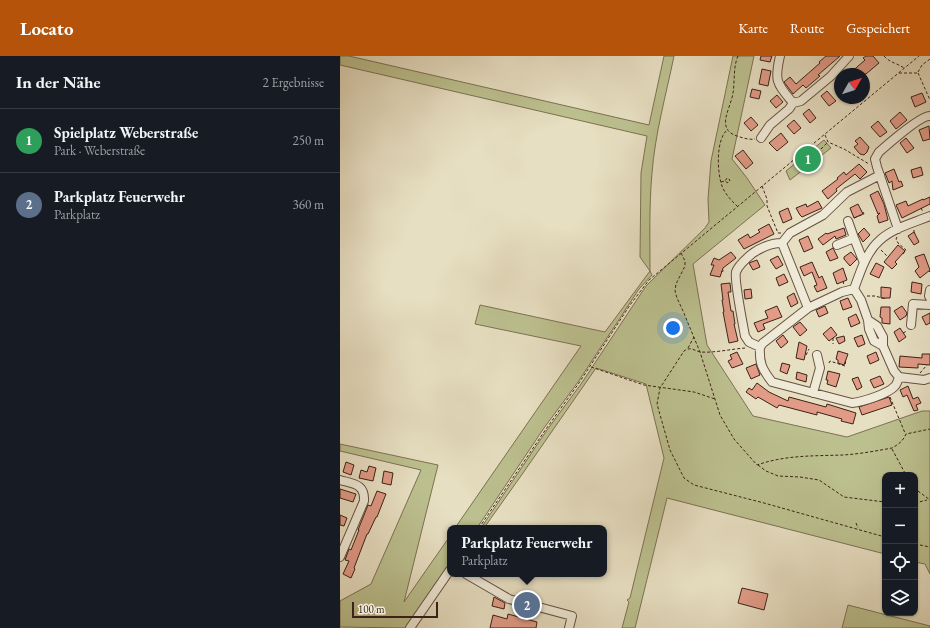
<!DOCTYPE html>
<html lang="de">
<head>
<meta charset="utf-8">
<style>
  :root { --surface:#171b24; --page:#242831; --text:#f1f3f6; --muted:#9ea1a6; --line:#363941; --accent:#b45309 }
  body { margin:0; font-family:"EB Garamond",serif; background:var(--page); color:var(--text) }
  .controls { position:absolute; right:12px; bottom:12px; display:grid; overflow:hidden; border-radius:8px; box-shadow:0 1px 3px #0004 }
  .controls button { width:36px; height:36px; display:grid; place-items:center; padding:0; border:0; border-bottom:1px solid var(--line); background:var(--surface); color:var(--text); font:20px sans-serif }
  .compass { position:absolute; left:494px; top:12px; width:36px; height:36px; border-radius:50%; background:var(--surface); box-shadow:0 1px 3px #0004; rotate:51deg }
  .scale { position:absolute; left:12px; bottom:10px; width:86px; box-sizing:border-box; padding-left:4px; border:2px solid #3d2217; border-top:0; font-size:11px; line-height:14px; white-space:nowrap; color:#3d2217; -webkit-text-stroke:3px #efead7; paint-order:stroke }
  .you { position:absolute; left:333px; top:272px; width:14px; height:14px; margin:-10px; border:3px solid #fff; border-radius:50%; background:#1a73e8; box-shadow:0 0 0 6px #1a73e833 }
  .badge { display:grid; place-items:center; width:26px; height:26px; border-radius:50%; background:var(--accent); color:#fff; font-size:13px; font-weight:700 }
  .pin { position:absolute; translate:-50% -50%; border:2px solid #fff; box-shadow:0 1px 4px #0006 }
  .popup { position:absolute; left:107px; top:469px; width:160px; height:52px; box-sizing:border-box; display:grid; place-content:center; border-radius:8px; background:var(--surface); filter:drop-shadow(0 1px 3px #0005); font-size:13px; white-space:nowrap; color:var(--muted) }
  .popup b { font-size:15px; color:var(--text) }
  .popup::after { content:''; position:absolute; left:50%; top:100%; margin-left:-8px; border:8px solid transparent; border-top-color:var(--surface) }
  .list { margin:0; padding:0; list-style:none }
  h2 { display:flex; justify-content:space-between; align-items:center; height:52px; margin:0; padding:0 16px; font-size:17px }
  h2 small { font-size:13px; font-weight:400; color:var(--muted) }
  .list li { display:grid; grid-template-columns:26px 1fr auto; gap:12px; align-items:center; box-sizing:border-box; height:64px; padding:0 16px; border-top:1px solid var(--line) }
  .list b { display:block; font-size:15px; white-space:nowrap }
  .list p { margin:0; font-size:13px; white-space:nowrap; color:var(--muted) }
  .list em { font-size:13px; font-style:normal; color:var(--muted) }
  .icon { flex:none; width:22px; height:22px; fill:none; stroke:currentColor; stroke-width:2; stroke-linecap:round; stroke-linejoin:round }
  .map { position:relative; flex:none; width:590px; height:572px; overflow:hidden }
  header { display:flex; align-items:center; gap:24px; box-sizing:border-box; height:56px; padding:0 20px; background:var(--accent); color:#fff }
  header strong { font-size:19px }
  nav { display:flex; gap:22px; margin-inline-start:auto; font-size:14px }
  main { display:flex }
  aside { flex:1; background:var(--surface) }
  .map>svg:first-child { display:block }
</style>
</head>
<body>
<header>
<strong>Locato</strong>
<nav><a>Karte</a><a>Route</a><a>Gespeichert</a></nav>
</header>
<main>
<aside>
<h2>In der Nähe<small>2 Ergebnisse</small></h2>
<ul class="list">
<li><span class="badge" style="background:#2e9e5b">1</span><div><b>Spielplatz Weberstraße</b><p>Park · Weberstraße</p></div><em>250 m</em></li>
<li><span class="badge" style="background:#5c6f8a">2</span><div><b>Parkplatz Feuerwehr</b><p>Parkplatz</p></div><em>360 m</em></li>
</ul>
</aside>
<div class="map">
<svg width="590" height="572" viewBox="0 0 590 572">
  <rect width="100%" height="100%" fill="#e7dfc2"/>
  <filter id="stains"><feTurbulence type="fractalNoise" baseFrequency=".005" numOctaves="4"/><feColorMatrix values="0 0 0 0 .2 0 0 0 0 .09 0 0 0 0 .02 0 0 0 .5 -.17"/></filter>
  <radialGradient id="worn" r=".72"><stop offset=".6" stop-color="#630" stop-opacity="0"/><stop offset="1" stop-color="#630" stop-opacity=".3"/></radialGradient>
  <path fill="#bcc08f" stroke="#7c7153" d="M0 0H9L309 69 324 0H334C326 39 315 78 312 117 309 150 310 183 310 215L312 219 299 233 238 326 204 372 137 472H115L241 290 135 268 140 249 265 276 310 215 300 201 301 117 307 80 0 9Z
    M393 0H414L392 103 407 122 425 149 353 208 367 289 413 360 507 381 582 355H590V518L585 508 575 506V419H545V498L327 442 295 572H282L289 546 287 544 290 542 324 402 306 328 256 312 183 417 144 472H141L207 374 241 328 306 230 365 172 369 166 368 143 371 105Z
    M484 84 491 92 450 124 446 115Z
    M0 388 98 409 64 546 110 480V511L67 572 0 571V545L31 528 81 414 0 395Z
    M508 549 590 570V572H502Z"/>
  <path fill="#e19b87" stroke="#3d2217" d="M421 0H432L430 6 420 4Z
    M486 0H500L478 19 480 20 466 32 463 29 453 38 444 26 450 21 456 28 480 7 479 6Z
    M526 0H533L539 7 526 18H509L525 4 523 2Z
    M422 13 431 15 428 30 419 28Z
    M412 33 421 35 419 43 410 41Z
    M487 35 496 45 489 50 481 40Z
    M582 37 586 46 575 51 571 41Z
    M437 39 443 46 436 52 430 45Z
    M469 53 476 62 470 67 463 58Z
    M560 56 567 64 556 73 550 65Z
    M411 61 418 69 411 75 404 67Z
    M454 64 461 72 454 78 447 70Z
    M538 65 547 76 540 81 531 71Z
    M589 70 590 83 583 85 579 74Z
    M441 77 448 86 437 95 429 87Z
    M520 81 529 91 527 96 524 99 520 98 514 91 518 88 515 85Z
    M566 82 574 92 567 97 560 87Z
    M403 94 413 107 406 113 395 100Z
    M519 108 527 116 520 123 515 118 496 133 497 135 488 143 482 135 498 123 497 122 504 116 506 119Z
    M581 111 583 119 573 122 571 114Z
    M554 113 559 126 561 125 563 130 553 134 552 125 549 127 545 117Z
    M538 135 544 148 548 164 539 167 537 160 540 157 538 158 530 139Z
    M590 141V148L562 162 556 149 566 145 568 150 583 143V144Z
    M478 145 482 152 462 161 460 159 456 152 466 148 467 151Z
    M518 148 523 158 514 162 510 152Z
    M448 152 452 163 443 167 439 156Z
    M429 168 434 178 404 193 398 184 408 178 410 182 420 176 418 174Z
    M504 172 506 179 496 183 495 180 483 189 478 183 486 177 487 178Z
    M524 172 530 179 523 186 518 178Z
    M574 176 579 186 574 189 568 180Z
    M468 180 473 192 464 196 459 184Z
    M558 189 565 195 555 206 557 208 552 213 544 206Z
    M493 192 498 202 490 205 486 196Z
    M391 196 396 202 383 212 380 221 370 219 374 209H371L374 202 379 204Z
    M511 196 517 203 510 210 504 203V201Z
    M584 198 590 214 580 222 575 215 579 211 575 201Z
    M438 200 443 209 436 213 430 204Z
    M417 204 420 211 413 214 409 207Z
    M472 206 479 222 482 220 487 232 477 236 474 230 477 229 472 216 464 220 460 211Z
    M536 207 544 211 539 222 530 218Z
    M503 212 507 224 497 228 493 217Z
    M444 218 448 226 439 230 436 222Z
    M572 226 582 228 581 238 571 236Z
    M390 227 391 236H388L391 255H393L395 268H394L398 285 389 287 383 256H384L382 244H383L381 228Z
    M541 231 551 232 550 242H541Z
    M411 233 412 242 405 243 404 234Z
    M454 237 458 247 451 251 447 241Z
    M508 242 512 251 503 254 500 245Z
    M437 250 442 261 423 268 425 273 418 276 414 267 428 262 425 255Z
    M485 250 488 257 479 261 476 254Z
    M562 250 567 257 566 260 560 264 554 255Z
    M541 251H550V268L542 267V262L540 261Z
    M590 257V267L586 269 582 261Z
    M516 258 520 267 511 271 508 262Z
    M460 266 467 274 460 280 453 271Z
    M491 271 497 279 489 285 483 278Z
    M560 272 566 281 559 286 554 276Z
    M443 279 448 286 441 292 436 285Z
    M522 279 525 288 518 291 514 282Z
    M504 280 505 285 499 288 496 282Z
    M459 286 467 290 464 304 456 302Z
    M498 295 508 298 504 309 498 307V304L496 303Z
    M397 296 403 308 392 312 388 305 392 303 390 299Z
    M536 296 539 304 530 308 527 300Z
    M582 298H590V309L578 308V312L559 311 560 300 582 302Z
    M442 307 450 309 447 318 440 315Z
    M416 308 420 319 411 323 406 312Z
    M488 315 500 318 496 331 487 328 488 324H486Z
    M457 316 467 319 466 326 456 323Z
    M540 320 544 328 534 332 530 324Z
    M518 321 522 331 517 334 512 323Z
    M417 327 429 336 448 345 449 341 486 351 487 348 516 357 513 368 501 365 502 363 477 356V359L439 349 437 352 418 341 416 343 406 336 409 332 412 334Z
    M568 330 573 343 578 341 581 347 576 349 578 354 574 355 567 339 563 341 560 334Z
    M549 341 552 349 522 359 519 351Z
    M6 406 14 409 11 419 3 416Z
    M29 410 36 412 33 425 19 422 21 414 27 416Z
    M44 415 53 417 51 429 42 427Z
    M0 433 16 438 13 446 0 442Z
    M37 435 46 438 37 461H36L28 478H27L14 512 15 513 11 522 3 518 9 505 5 504 9 493 11 494 19 474H18L28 449 31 450Z
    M0 459 7 462 4 470 0 469Z
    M402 532 428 538 424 554 398 547Z
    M154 541 165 547 164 553 152 550Z
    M168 558 197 566 196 572H150L153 559 167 563Z"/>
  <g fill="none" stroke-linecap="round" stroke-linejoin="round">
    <defs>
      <path id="minor" d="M440 0C434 26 437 27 453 47
        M421 82 430 69 449 53 453 47 461 45 491 20 509 0
        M508 165 514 182
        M558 173 537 111 535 103 539 96C547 89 581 59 590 60
        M442 187 468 252
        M497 189 514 182 524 207
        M514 233 502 236 468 252 423 287 420 291C419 307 422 313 432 326L512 347C522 346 548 338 555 330 557 328 558 324 559 321
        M514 233C520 217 526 196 540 184 553 172 573 167 590 160
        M514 233 521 244 528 264 529 273 534 285 543 290
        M590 234 589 240 590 242
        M528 264 537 270 543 281V290L554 315 559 321 584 324 590 322
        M571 269 573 248 590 249
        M420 291 409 286 405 280C403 269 394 224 396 216 399 208 407 202 413 197 422 191 431 187 442 187L450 177 483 159 507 136 540 119
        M473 337 480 312 477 299
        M0 424C14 428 25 428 24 445L0 501
        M126 518 169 543 232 560 229 572
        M70 572 110 514"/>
    </defs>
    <use href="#minor" stroke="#685142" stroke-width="10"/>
    <path stroke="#3d2217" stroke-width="1" stroke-dasharray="3 2" stroke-linecap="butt" d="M398 0C393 11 395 25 393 37 391 52 375 73 397 80 403 82 409 84 415 83
      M544 0C550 7 557 7 564 12
      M578 16 582 9 590 3
      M559 17H578
      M578 17 590 44
      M386 75C376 86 377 116 382 130 385 138 391 144 397 150
      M485 79 488 86 504 93 529 108
      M481 93 487 87
      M381 126 385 125 388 127 390 124 387 122 385 125
      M422 130 427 143V150L438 177H442
      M581 152 583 156
      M514 162 524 158 522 154
      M574 174V178
      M557 181 556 183 558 187 566 194 563 198
      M541 194 548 201
      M341 197 345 205V210L336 228 335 235 337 242 343 255 360 296 380 359 394 383 417 409C445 399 474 400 503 399 519 398 536 395 552 392 559 388 563 385 566 378L590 373
      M589 215 590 216
      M381 216 385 214
      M503 225 504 229
      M527 240H535L546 243V242
      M563 277 567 275
      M493 282V288
      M348 292 354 281
      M405 292C392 293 374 297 361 296 354 295 351 290 344 295L320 332 317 348 330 394 344 422 354 429 424 447 545 481
      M466 299 469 293
      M489 307 490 305 505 310 506 303
      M251 311 304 329 354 336 375 343
      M580 317 587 309
      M550 341 565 377
      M552 393 566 419
      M418 409 426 415 438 420 460 421 479 424 504 441 545 446
      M575 431 578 435 590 444
      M575 447 587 444
      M516 467 518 472
      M139 472 206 373 239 327 290 249 309 224 579 0
      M575 488 590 491"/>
    <use href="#minor" stroke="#efead7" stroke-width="8"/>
  </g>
  <rect width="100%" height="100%" filter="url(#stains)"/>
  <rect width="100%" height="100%" fill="url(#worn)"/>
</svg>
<div class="controls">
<button>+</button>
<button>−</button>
<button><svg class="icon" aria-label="locate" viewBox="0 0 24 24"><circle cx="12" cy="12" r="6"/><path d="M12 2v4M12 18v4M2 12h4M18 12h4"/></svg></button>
<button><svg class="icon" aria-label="layers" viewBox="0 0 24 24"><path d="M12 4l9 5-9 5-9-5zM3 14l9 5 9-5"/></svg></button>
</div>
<svg class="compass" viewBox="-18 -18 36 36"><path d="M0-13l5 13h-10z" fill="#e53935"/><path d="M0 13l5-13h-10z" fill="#9ea1a6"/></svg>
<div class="scale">100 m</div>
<div class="you"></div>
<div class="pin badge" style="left:468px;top:103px;background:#2e9e5b">1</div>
<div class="pin badge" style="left:187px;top:549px;background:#5c6f8a">2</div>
<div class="popup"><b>Parkplatz Feuerwehr</b>Parkplatz</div>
</div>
</main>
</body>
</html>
